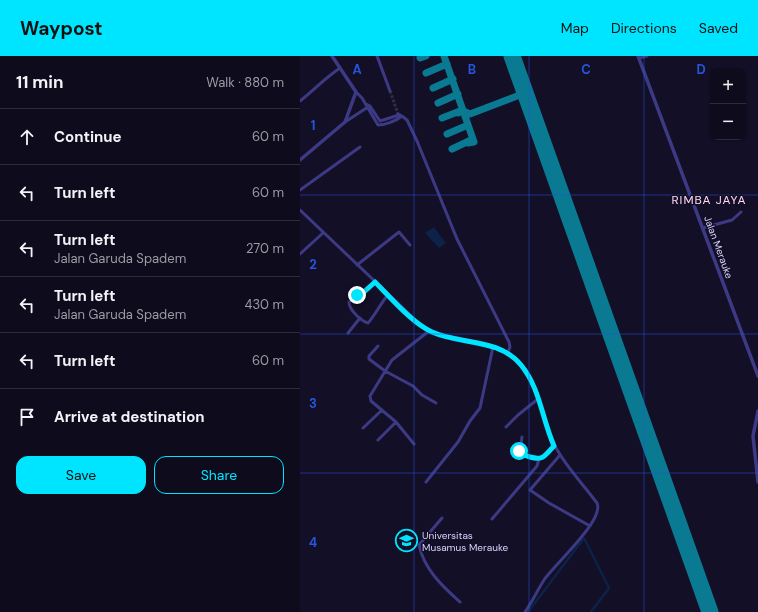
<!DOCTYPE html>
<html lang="en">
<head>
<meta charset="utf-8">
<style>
  :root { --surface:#0e0b1c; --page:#171425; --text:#f1f3f6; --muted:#9b9ba3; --line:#2e2b3b; --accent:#00e5ff }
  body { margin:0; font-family:"DM Sans",sans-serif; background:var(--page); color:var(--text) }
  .controls { position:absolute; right:12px; top:12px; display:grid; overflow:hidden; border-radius:8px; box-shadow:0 1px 3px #0004 }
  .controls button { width:36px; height:36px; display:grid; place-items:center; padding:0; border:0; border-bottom:1px solid var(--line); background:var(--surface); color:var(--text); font:20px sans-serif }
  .stop { position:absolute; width:12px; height:12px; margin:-9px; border:3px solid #00e5ff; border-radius:50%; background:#fff }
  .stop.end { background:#00e5ff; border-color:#fff; box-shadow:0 1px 4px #0008 }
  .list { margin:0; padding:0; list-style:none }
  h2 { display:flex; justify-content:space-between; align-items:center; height:52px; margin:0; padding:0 16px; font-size:17px }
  h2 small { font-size:13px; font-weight:400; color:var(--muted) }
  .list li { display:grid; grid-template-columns:26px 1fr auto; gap:12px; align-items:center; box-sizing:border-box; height:56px; padding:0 16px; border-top:1px solid var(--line) }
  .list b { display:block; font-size:15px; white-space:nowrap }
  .list p { margin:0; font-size:13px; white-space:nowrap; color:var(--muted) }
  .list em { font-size:13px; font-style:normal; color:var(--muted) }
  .actions { display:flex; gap:8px; padding:12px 16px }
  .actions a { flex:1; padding:9px 0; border:1px solid var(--accent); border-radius:12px; text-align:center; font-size:14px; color:var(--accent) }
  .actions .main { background:var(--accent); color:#111 }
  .icon { flex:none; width:22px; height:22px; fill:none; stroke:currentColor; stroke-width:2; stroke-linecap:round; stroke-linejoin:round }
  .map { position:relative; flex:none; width:458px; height:556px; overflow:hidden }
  header { display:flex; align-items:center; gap:24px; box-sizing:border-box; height:56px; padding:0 20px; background:var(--accent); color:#111 }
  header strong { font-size:19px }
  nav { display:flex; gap:22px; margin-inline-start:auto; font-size:14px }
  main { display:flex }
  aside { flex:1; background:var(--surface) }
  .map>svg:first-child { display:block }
</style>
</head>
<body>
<header>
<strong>Waypost</strong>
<nav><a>Map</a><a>Directions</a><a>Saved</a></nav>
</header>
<main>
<aside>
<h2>11 min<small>Walk · 880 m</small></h2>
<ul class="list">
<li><svg class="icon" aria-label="ahead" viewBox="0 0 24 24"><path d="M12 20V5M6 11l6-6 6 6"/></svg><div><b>Continue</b></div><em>60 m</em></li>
<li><svg class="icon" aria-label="left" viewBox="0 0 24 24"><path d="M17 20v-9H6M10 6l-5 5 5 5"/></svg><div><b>Turn left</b></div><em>60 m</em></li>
<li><svg class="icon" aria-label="left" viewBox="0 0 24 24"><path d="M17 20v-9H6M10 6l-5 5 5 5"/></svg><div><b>Turn left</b><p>Jalan Garuda Spadem</p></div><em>270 m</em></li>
<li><svg class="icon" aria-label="left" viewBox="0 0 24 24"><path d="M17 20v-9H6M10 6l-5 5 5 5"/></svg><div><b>Turn left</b><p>Jalan Garuda Spadem</p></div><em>430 m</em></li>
<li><svg class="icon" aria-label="left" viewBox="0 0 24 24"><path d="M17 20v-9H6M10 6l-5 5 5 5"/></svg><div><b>Turn left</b></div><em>60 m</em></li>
<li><svg class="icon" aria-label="arrive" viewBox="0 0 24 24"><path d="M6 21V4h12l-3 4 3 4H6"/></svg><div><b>Arrive at destination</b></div></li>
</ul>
<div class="actions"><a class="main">Save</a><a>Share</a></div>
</aside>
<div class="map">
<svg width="458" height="556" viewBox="0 0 458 556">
  <rect width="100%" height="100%" fill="#130f26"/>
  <path fill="#0c2248" d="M134 171 146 187 139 192 125 177Z"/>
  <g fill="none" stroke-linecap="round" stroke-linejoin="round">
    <path stroke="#0c2248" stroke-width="2.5" d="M228 556 284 482 309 532 291 556"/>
    <path stroke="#0a7a92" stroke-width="7" d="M144 0 174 86 168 87
      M120 2 126 0
      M126 17 147 8
      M133 32 153 23
      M138 47 158 38
      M158 57 163 55 170 58 225 37
      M142 62 160 55
      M147 78 168 69
      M152 93 171 84"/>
    <path stroke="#0a7a92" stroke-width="17" d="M212 0 410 556"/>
    <path stroke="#312d47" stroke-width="3" stroke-dasharray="3 1.5" stroke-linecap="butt" d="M90 35 98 58"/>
    <path stroke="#3d3a85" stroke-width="3" d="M77 0 90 35
      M339 2 347 0
      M56 36 62 42 78 69C85 69 96 65 102 60L98 58
      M0 45C14 34 25 22 40 12
      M66 48 70 50 80 65 99 59
      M102 60 107 64 117 85 157 183 209 286 210 291 208 296
      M45 66 68 51
      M0 134 60 91
      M0 154 125 273 133 277C153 282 195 287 210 298 240 318 239 361 255 390 266 411 283 428 297 447 305 464 254 509 244 524 237 535 232 546 225 556
      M403 172 432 164 441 156
      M0 198 23 177
      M57 209 99 176 110 189
      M75 226 49 246C49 254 61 265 68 267 76 258 80 248 88 239
      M48 277 60 262
      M78 290 69 300V303L85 315 113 330 122 339 136 347
      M206 371 218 359 238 343
      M63 372 82 354
      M222 381 220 396C237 408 242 403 254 389
      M78 384 96 366
      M114 388 96 366 71 345 70 340 92 304 129 275
      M260 399 230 434 249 447 290 470
      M126 426 158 386 170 365 180 352 193 291
      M142 462 119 489C124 513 142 530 160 546
      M192 463 237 410 239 403"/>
    <path stroke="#3d3a85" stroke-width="3.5" d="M338 0 458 320
      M0 104 45 66 56 36 32 0
      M458 355 453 380 458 426"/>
  </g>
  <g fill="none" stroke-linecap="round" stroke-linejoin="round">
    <path stroke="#00e5ff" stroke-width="5" d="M57 239 64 236 75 226C91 242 112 267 132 276 161 289 199 282 221 309 240 332 242 363 254 390 245 399 244 405 230 401 226 400 222 398 219 395"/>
  </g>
  <path fill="none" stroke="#2655da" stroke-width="1" stroke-opacity="0.55" d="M114 0V556M229 0V556M344 0V556M0 139H458M0 278H458M0 417H458"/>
  <defs>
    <symbol id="university-ring" viewBox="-11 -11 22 22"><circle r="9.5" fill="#130f26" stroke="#00e5ff" stroke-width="1.5"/><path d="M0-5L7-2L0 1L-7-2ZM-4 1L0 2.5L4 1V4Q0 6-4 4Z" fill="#00e5ff"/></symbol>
  </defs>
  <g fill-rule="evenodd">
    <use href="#university-ring" x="94" y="472" width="25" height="25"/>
  </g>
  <g text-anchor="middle" stroke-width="3" stroke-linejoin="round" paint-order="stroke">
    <g font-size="10" fill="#d9d4ff" stroke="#130f26">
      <text transform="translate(419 191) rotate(70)" y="4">Jalan Merauke</text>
    </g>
    <g font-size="10" fill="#d9d4ff" stroke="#130f26" text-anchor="start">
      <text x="122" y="483">Universitas<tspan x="122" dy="12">Musamus Merauke</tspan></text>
    </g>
    <g font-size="12" letter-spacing="1" fill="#ffd6f0" stroke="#130f26">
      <text x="409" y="148">RIMBA JAYA</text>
    </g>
  </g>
  <g font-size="13" text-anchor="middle" font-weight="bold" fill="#2655da" stroke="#130f26" stroke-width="3" stroke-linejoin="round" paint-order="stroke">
    <text x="57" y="18">A</text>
    <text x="172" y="18">B</text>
    <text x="286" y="18">C</text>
    <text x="401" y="18">D</text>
    <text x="13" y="74">1</text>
    <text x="13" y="213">2</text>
    <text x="13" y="352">3</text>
    <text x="13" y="491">4</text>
  </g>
</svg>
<div class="controls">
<button>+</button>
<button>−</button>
</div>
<div class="stop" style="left:219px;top:395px"></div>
<div class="stop end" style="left:57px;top:239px"></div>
</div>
</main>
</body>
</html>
